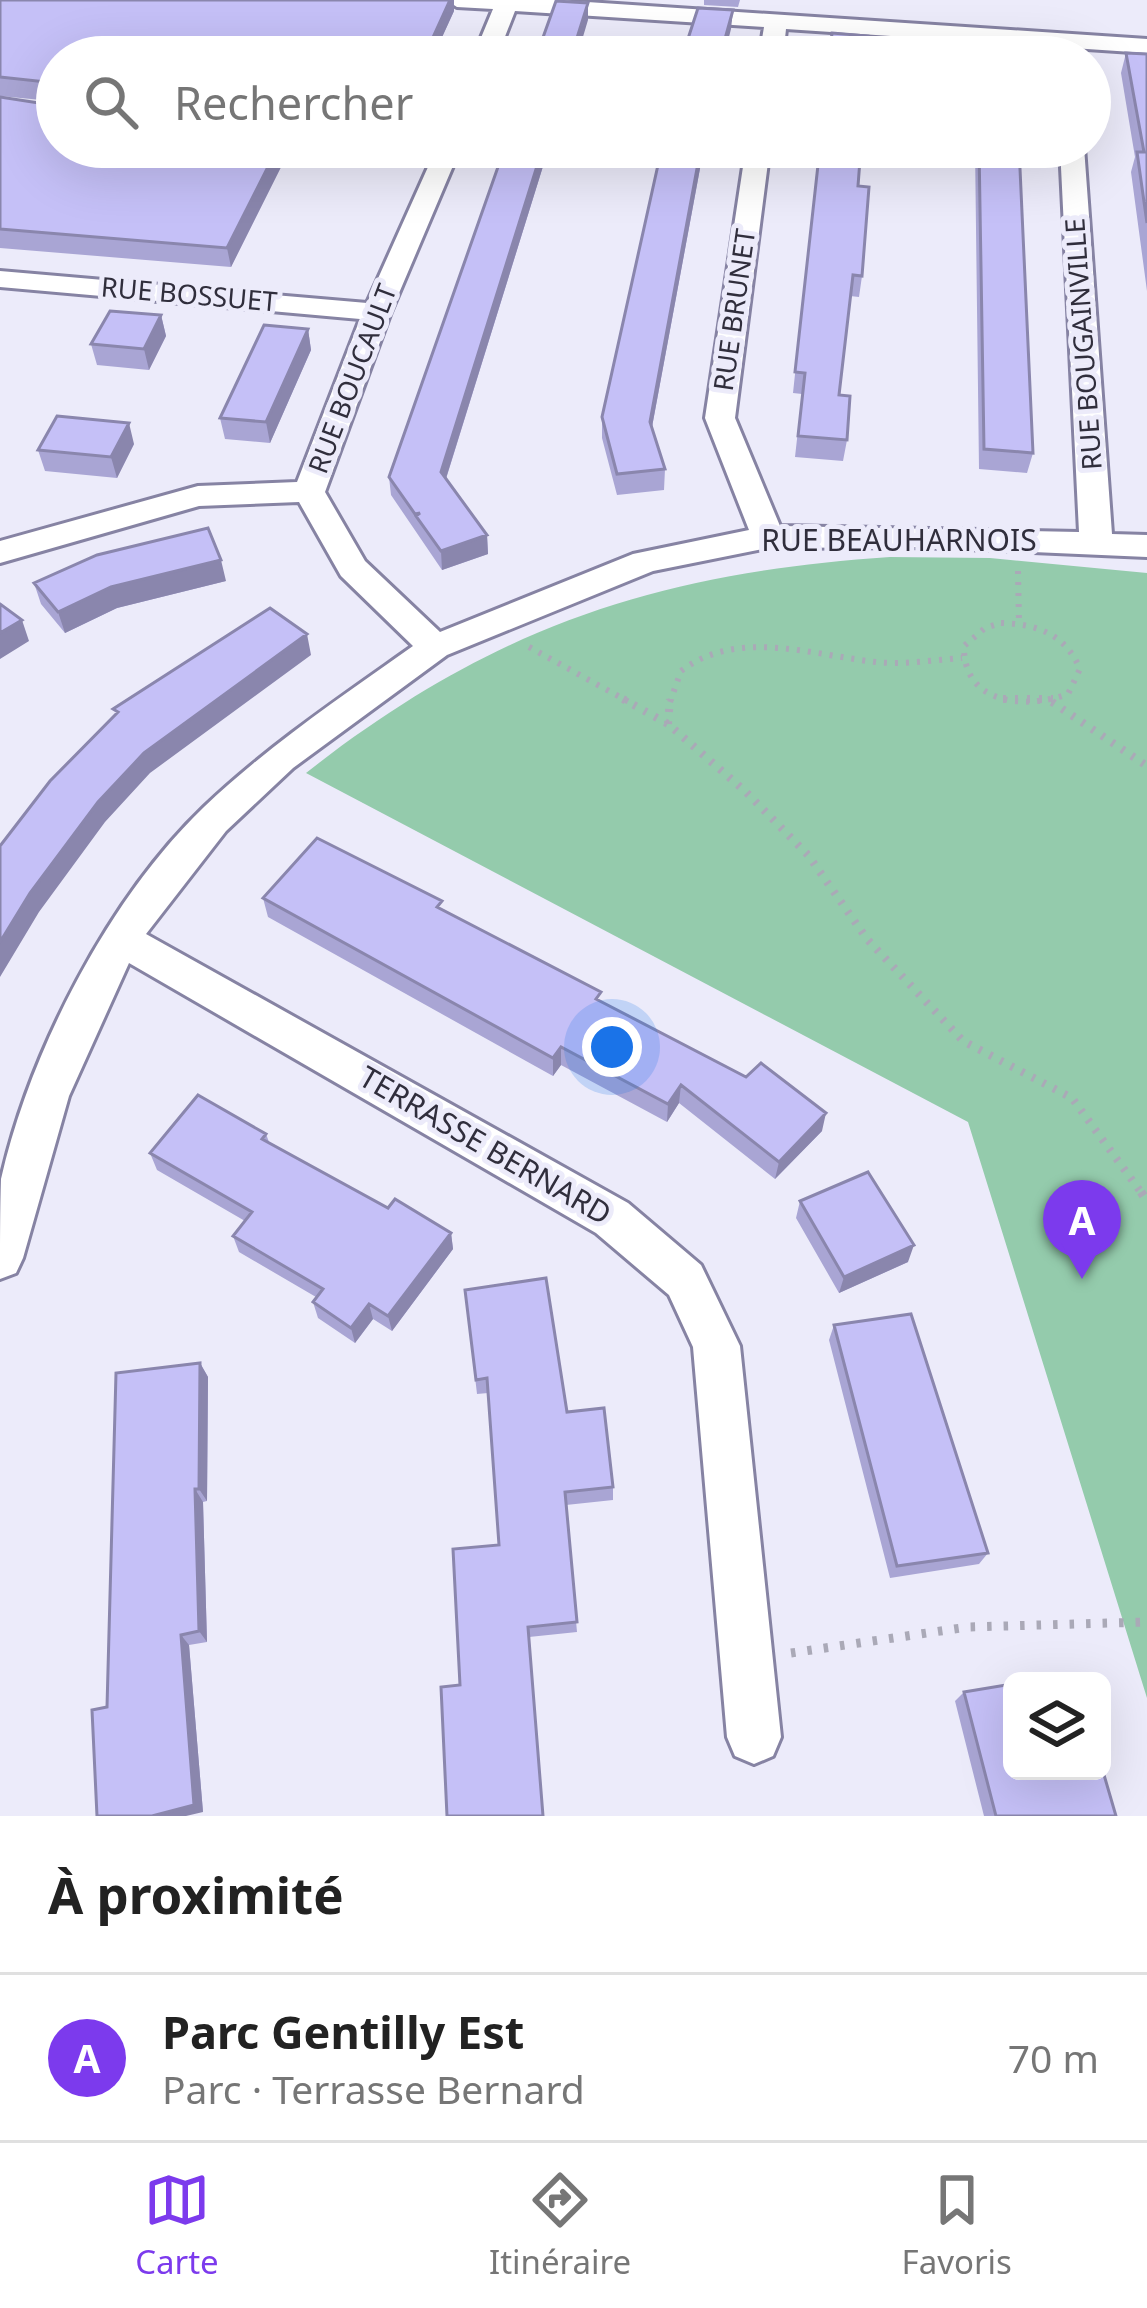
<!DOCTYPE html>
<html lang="fr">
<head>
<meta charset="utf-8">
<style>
  :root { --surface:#fff; --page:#f6f6f6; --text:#222; --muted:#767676; --line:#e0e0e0; --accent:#7c3aed }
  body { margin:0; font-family:"Noto Sans",sans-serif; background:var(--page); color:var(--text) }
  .controls { position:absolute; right:36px; bottom:36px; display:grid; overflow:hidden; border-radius:18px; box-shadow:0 12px 48px #0002 }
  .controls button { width:108px; height:108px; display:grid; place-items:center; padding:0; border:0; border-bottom:3px solid var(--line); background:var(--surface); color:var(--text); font:60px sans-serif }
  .you { position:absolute; left:612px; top:1047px; width:42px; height:42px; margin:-30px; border:9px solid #fff; border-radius:50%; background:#1a73e8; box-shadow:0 0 0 18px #1a73e833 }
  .badge { display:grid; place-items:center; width:78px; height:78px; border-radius:50%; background:var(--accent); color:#fff; font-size:39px; font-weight:700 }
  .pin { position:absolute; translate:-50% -99px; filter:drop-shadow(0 3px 6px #0008) }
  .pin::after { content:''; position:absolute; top:63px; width:42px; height:36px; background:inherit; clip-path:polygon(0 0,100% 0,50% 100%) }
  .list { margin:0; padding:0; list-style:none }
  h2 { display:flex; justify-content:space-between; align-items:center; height:156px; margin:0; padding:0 48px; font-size:51px }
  h2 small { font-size:39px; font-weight:400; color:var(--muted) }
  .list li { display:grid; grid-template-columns:78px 1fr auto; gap:36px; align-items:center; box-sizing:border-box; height:168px; padding:0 48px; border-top:3px solid var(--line) }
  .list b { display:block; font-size:45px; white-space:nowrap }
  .list p { margin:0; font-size:39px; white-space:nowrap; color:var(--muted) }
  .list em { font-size:39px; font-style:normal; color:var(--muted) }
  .icon { flex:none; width:66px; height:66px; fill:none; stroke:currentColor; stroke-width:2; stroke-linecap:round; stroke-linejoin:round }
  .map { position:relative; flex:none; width:1147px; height:1816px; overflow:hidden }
  .search { position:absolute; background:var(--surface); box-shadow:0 12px 48px #0002; left:36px; right:36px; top:36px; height:132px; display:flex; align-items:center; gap:30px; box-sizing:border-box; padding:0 42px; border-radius:66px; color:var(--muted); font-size:45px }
  .sheet { height:324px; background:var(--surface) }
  nav { display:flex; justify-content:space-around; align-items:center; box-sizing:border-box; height:168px; border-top:3px solid var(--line); background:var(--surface); font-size:33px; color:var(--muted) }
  nav a { display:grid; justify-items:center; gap:6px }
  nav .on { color:var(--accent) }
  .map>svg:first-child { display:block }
</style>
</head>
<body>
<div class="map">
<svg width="1147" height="1816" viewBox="0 0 1147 1816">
  <rect width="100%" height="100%" fill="#ecebfa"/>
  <path fill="#94cbac" d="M890 557 990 558 1147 573V1698L968 1122 306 773C492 627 656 573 890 557Z"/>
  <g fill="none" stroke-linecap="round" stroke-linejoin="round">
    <defs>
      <path id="street" d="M446 0H557L1147 39V53L786 29 783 57H759L764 27 515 11 497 57H473L493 9 457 7Z
        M437 147H461L391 312 325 492 365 561 440 632 633 554 749 530 705 418 746 147H770L735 418 780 526 1079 532 1060 147H1084L1112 534 1147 535V557L920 547 768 548 653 571 447 655 293 768 226 831 146 934 628 1203 701 1265 740 1346 781 1737 773 1756 754 1764 735 1756 727 1737 693 1347 669 1295 596 1233 129 963 69 1096 23 1258 16 1273 0 1279C0 1248 0 1210 1 1179 30 1051 109 898 204 807 268 746 341 697 413 646L341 576 299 502 199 506 0 563V541L198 486 297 482 360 319 0 287V271L367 303Z"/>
    </defs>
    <use href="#street" stroke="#8683a3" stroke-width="6"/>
    <path stroke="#aaa9b7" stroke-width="6" stroke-dasharray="3 8" stroke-linecap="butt" d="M1018 571 1019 623
      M1001 623C1037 624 1065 634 1080 669L1068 694C1024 710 963 704 964 646L985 628Z
      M529 647 629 702
      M670 702 681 671C737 628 812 655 876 662 904 665 934 660 962 658"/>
    <path stroke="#aaa9b7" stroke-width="8" stroke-dasharray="3 9" stroke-linecap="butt" d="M623 699 668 724 746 792 808 855 867 939 963 1041 1072 1098 1143 1195
      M1003 699H1053
      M1052 702 1147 766
      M668 724 670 699"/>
    <path stroke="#aaa9b7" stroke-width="9" stroke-dasharray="4.5 12" stroke-linecap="butt" d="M1141 1192 1147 1201
      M791 1653 968 1627 1147 1622"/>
    <use href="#street" fill="#fff" fill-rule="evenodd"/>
  </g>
  <path fill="#a9a5d4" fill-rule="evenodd" d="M0 0H454V11L433 57H57V147H291L231 267 0 248ZM0 96 52 101V105Z
    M704 0H740L738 7 704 5Z
    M1126 53 1147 54V291L1131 172 1135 157 1121 73Z
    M505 147H549L446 479 487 535 488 554 442 570 391 495 389 477Z
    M662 147H704L652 427 665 469 664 490 617 495 602 438V417Z
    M819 147 858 186 862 276 859 297 850 296 839 395 847 440 843 461 795 457 802 394 793 393Z
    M975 147H1019L1033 453 1027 473 979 469Z
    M161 315 166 336 149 370 97 365 91 344Z
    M308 329 311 350 270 443 225 439 220 418Z
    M134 444 117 478 45 471 38 450Z
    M226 581 117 608 65 633 41 604 34 583Z
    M263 898 443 909 822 1131 775 1179 679 1103 667 1122 561 1065 553 1076 268 917Z
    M266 1134 269 1142 388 1208 451 1233 453 1249 392 1331 373 1319 355 1343 318 1318 313 1302 316 1297 239 1252 233 1236 245 1221 157 1170 150 1153Z
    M800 1201 908 1262 839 1293 796 1218Z
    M465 1290 567 1412 613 1487V1500L566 1505 577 1632 529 1637 460 1685 499 1545 488 1393 477 1394Z
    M834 1325 988 1553 979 1564 890 1578 829 1340Z
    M200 1363 208 1377 207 1501 203 1502 207 1642 189 1645 203 1812 107 1707Z
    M964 1692 1116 1816H984L955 1701Z"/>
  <path fill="#8a86ad" d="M450 0H454V11L433 57H424Z
    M588 3V20L577 57H571Z
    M733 10 731 29 724 57H720Z
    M278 147H291L231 267 227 248Z
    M543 147H549L442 491 441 472Z
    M701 147H704L649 443 650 422Z
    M161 315 166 336 149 370 144 349Z
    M308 329 311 350 270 443 266 422Z
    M129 423 134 444 117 478 111 457Z
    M487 535 488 554 442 570 441 551Z
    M221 560 226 581 117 608 65 633 58 612 111 587Z
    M22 620 29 641 0 659V633Z
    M307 634 311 655 150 773 105 822 39 912 0 977V942L30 893 98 802 144 753Z
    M561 1047V1065L553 1076V1058Z
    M681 1085 679 1103 667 1122 668 1104Z
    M826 1113 822 1131 775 1179 779 1162Z
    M451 1233 453 1249 392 1331 388 1316Z
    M914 1245 908 1262 839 1293 844 1277Z
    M369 1304 373 1319 355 1343 351 1328Z
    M200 1363 208 1377 207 1501 199 1489Z
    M195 1489 203 1502 207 1642 199 1631Z
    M181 1635 189 1645 203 1812 186 1816H152Z"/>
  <path fill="#c5c0f7" stroke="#8a86ad" stroke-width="3" d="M0 0H450L424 57H57V147H278L227 248 0 229V97L52 105 56 83 0 77Z
    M556 1 588 3 571 57H536Z
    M698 8 733 10 720 57H682Z
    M832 33 868 36 866 57H829Z
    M978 45 1015 47V57H978Z
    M1126 53 1147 54V223L1137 152H1144Z
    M505 147H543L441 472 487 535 441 551 416 516 420 513 415 514 389 477Z
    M662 147H701L650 422 665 469 617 474 602 417Z
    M820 147H861L858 186 869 187 862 276 853 275 839 395 850 396 847 440 798 436 805 373 795 372Z
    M979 147H1019L1033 453 984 449Z
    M110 311 161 315 144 349 91 344Z
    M264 325 308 329 266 422 220 418Z
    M57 416 129 423 111 457 38 450Z
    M208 528 221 560 111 587 58 612 34 583 97 555Z
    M0 604 22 620 0 633Z
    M270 608 307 634 144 753 98 802 30 893 0 942V846L50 781 118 712 113 709Z
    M317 838 442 901 437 907 601 992 596 999 746 1077 761 1063 826 1113 779 1162 681 1085 668 1104 561 1047 553 1058 263 898Z
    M198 1095 266 1134 262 1139 388 1208 395 1199 451 1233 388 1316 369 1304 351 1328 313 1302 323 1289 233 1236 252 1212 150 1153Z
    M868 1172 914 1245 844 1277 800 1201Z
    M546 1278 567 1412 604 1408 613 1487 565 1492 577 1622 528 1627 543 1816H447L441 1687 460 1685 453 1549 499 1545 487 1378 476 1380 465 1290Z
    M911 1314 988 1553 897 1566 834 1325Z
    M200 1363 199 1489H195L199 1631 181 1635 194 1805 152 1816H97L92 1710 107 1707 116 1373Z
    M1059 1677 1060 1681H1033Z
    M1012 1684V1771H1102V1768L1116 1816H996L964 1692Z"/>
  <g text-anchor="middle" stroke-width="10" stroke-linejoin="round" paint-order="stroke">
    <g font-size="27" fill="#302e3c" stroke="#ecebfa">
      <text transform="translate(189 295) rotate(5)" y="9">RUE BOSSUET</text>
      <text transform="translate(735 310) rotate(-82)" y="9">RUE BRUNET</text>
      <text transform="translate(1084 344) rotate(-94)" y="9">RUE BOUGAINVILLE</text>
      <text transform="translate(353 379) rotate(-69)" y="9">RUE BOUCAULT</text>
    </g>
    <g font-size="30" fill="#302e3c" stroke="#ecebfa">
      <text x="899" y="551">RUE BEAUHARNOIS</text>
      <text transform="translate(485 1146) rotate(30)" y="10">TERRASSE BERNARD</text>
    </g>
  </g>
</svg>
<div class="controls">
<button><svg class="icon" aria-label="layers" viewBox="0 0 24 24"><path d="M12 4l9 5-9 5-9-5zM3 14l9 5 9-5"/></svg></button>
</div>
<div class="you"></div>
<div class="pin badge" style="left:1082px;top:1279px">A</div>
<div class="search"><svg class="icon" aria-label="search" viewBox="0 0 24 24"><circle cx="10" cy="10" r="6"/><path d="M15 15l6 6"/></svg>Rechercher</div>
</div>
<section class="sheet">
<h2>À proximité<small></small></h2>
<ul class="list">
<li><span class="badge">A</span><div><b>Parc Gentilly Est</b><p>Parc · Terrasse Bernard</p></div><em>70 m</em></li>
</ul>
</section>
<nav>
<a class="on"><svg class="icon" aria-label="map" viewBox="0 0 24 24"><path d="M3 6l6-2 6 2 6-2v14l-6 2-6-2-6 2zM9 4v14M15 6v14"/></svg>Carte</a>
<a><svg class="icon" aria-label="directions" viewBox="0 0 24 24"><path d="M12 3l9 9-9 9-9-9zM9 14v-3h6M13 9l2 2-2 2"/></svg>Itinéraire</a>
<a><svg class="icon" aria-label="saved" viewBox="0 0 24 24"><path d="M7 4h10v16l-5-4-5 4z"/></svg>Favoris</a>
</nav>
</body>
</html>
